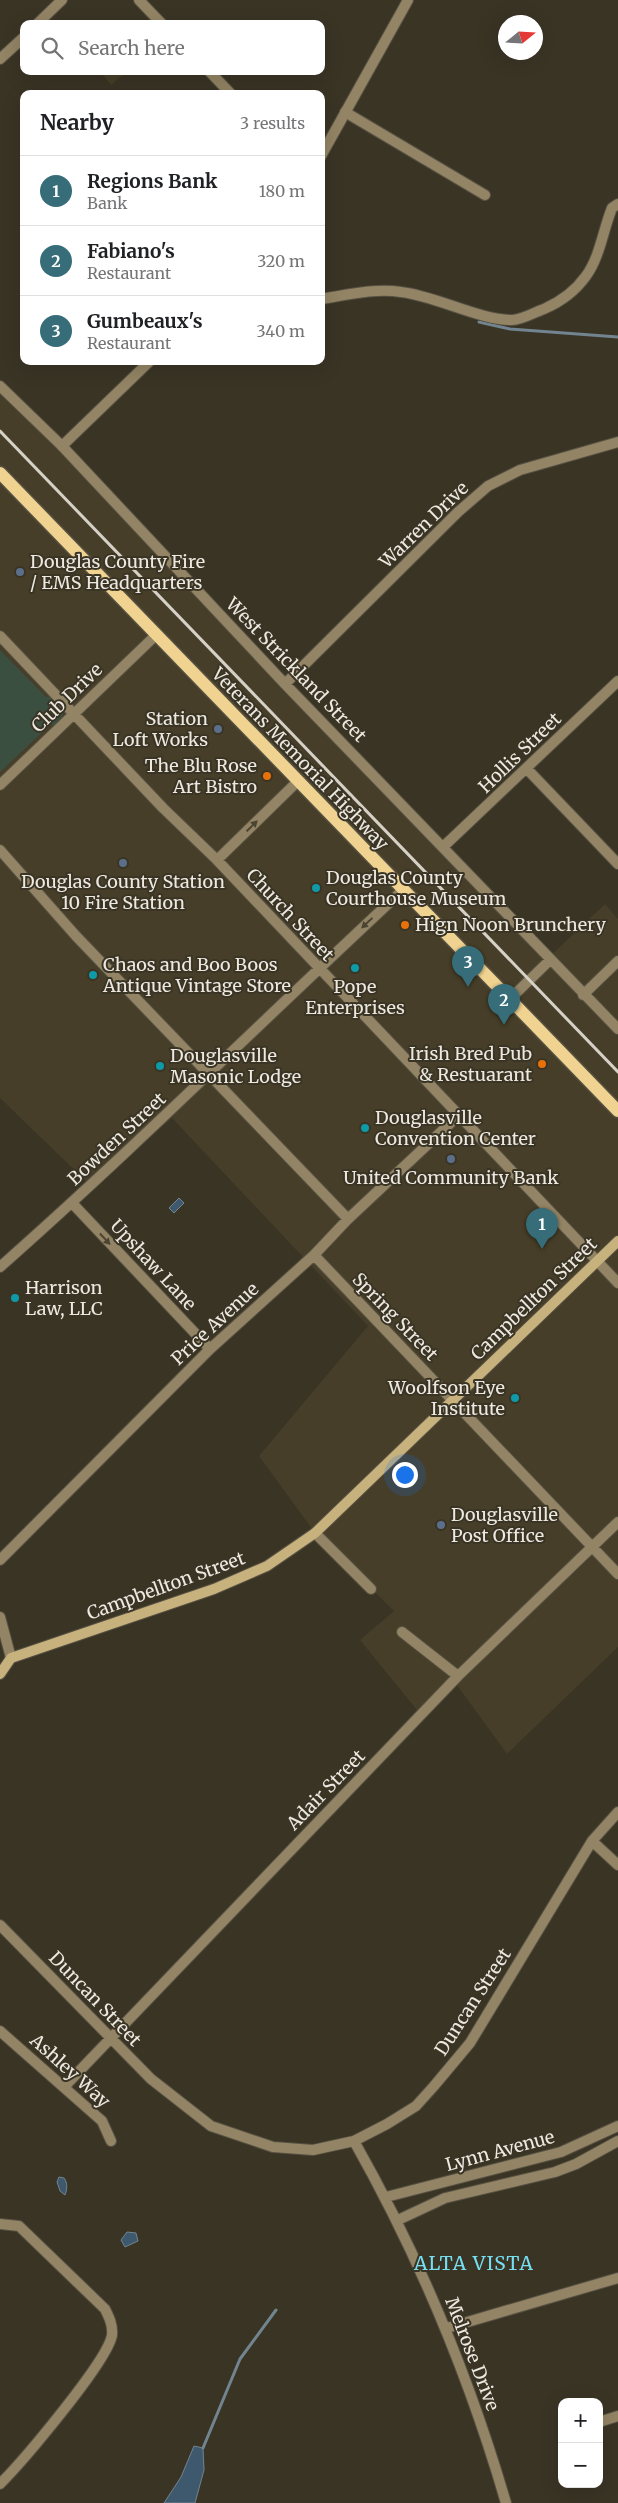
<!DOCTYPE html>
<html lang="en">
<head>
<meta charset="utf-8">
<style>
  :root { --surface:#fff; --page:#f6f6f6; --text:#202124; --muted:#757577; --line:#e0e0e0; --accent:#376d78 }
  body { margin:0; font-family:Merriweather,serif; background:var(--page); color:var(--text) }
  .controls { position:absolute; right:15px; bottom:15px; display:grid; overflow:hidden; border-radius:10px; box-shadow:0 5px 20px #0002 }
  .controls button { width:45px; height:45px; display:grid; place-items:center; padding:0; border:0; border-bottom:1px solid var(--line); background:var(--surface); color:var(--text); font:25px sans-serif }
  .compass { position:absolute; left:498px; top:15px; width:45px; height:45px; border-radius:50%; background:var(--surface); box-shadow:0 5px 20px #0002; rotate:72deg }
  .you { position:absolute; left:404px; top:1474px; width:18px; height:18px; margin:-12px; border:4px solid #fff; border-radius:50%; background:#1a73e8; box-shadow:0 0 0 8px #1a73e833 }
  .badge { display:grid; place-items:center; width:32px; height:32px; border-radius:50%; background:var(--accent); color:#fff; font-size:16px; font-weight:700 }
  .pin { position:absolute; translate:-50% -41px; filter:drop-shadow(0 1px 2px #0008) }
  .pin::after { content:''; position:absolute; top:26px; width:18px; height:15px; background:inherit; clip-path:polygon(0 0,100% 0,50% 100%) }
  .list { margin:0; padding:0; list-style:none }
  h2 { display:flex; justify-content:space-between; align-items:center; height:65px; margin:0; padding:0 20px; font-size:21px }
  h2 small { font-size:16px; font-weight:400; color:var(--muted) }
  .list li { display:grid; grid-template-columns:32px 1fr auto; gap:15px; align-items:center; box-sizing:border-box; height:70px; padding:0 20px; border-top:1px solid var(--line) }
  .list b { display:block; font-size:19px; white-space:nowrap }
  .list p { margin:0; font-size:16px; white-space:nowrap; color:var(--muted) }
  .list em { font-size:16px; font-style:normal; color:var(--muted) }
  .icon { flex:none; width:28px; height:28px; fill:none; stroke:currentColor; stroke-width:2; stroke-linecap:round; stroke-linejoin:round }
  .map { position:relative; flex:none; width:618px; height:2503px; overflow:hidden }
  .search { position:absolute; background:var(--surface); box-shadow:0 5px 20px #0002; left:20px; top:20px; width:305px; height:55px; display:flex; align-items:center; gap:12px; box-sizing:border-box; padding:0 18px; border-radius:10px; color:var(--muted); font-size:19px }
  .panel { position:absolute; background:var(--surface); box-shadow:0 5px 20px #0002; left:20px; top:90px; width:305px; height:275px; border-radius:10px }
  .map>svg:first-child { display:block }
</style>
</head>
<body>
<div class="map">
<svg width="618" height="2503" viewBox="0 0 618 2503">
  <rect width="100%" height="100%" fill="#3a3425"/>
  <path fill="#463e28" d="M100 71H127L111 85Z
    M0 386 548 958 605 904 618 919V1647L507 1754 454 1681 421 1715 360 1640 394 1611 315 1533 259 1456 368 1326 172 1118 91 1186 0 1098Z"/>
  <path fill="#3b4f41" d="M0 650 46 697H50L63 710V715L55 725H50L0 772Z"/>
  <path fill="#3e586d" stroke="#728490" d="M179 1198 184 1203 174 1213 169 1208Z
    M59 2177 64 2178C68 2183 67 2190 65 2195L60 2191 57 2182Z
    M127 2232 136 2233 138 2241 125 2247 121 2240Z
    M194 2446 203 2448 204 2470 195 2503H164L181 2477Z"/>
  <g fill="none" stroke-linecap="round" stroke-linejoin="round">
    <path stroke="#728490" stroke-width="3" d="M479 322 510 329 618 337
      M203 2448 240 2359 276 2310"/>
    <defs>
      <path id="minor" d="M139 0 162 24
        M37 24 62 0
        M0 59 24 37
        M209 71 231 94
        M345 112 485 195
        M321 299C347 295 374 288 401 292 436 296 479 320 512 320 522 320 535 312 544 309 560 302 576 290 586 276 600 257 603 230 612 208L618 204
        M62 446 285 684 618 1029
        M0 636 163 808 217 860 618 1283
        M285 684 458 512 488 486 520 470 618 442
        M527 769 618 864
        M0 785 156 635
        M443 847 618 681
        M0 850 76 936 348 1219
        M217 860 298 781
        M583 995 618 961
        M509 1000 550 960
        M72 1203 210 1349
        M314 1255 618 1574
        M0 1267C138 1145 268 1015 403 890
        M315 1533 371 1589
        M0 1560 210 1349 314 1255 348 1219 458 1116
        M0 1617 11 1658
        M402 1632 458 1676
        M592 1841 618 1865
        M0 1925 151 2079 211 2126 273 2147 313 2150 354 2141 387 2124 416 2106 434 2086 470 2043 592 1841 618 1812
        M0 2031 102 2121 111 2141
        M64 2087 458 1676 618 1522
        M354 2141C419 2256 469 2376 506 2503
        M386 2197 561 2152 618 2126
        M398 2220 445 2198 555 2172 576 2164 618 2141
        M0 2224 19 2226 105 2309C109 2317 113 2325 112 2335 108 2361 22 2462 0 2484
        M447 2328 618 2278
        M599 2422 618 2416"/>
      <path id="tertiary" d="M321 156 408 0
        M0 386 62 446 150 361"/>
      <path id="secondary" d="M0 1674 11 1658 214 1589 267 1566 315 1533 618 1241"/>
      <path id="primary" d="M0 473 618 1111"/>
    </defs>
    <use href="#minor" stroke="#575143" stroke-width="12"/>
    <use href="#tertiary" stroke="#575143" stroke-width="12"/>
    <use href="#secondary" stroke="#575143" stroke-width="12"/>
    <use href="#primary" stroke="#575143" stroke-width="15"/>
    <use href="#minor" stroke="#928464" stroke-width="10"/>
    <use href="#tertiary" stroke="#928464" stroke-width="10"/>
    <use href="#secondary" stroke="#c7b17d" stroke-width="10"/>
    <use href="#primary" stroke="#f0d390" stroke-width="12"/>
    <path stroke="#d5d1c7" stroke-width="3" d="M0 431 618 1072"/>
  </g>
  <defs><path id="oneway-solid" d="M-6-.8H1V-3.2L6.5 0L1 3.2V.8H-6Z" transform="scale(1.25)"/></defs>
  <g fill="#4c4432">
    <use href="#oneway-solid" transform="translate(252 826) rotate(-44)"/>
    <use href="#oneway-solid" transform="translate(367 923) rotate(137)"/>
    <use href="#oneway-solid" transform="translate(105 1239) rotate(47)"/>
  </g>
  <g fill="#5c6f8a" stroke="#3a3425" stroke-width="2">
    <circle cx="20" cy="572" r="5"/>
    <circle cx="218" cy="729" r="5"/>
    <circle cx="123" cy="863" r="5"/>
    <circle cx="451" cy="1159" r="5"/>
    <circle cx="441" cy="1525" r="5"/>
  </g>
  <g fill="#e8710a" stroke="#3a3425" stroke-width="2">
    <circle cx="267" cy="776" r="5"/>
    <circle cx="405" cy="925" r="5"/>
    <circle cx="542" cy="1064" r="5"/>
  </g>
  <g fill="#0f9aa8" stroke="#3a3425" stroke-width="2">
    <circle cx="316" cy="888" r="5"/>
    <circle cx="355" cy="968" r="5"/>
    <circle cx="93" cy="975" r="5"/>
    <circle cx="160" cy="1066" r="5"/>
    <circle cx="365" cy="1128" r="5"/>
    <circle cx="15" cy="1298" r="5"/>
    <circle cx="515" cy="1398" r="5"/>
  </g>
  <g text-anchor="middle" stroke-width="4" stroke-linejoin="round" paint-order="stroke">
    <g font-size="18" fill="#ede9e0" stroke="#3a3425">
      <text transform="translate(424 525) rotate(-44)" y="6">Warren Drive</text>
      <text transform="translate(296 670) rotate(46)" y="6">West Strickland Street</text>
      <text transform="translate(67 698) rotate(-44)" y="6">Club Drive</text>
      <text transform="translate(520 753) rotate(-44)" y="6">Hollis Street</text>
      <text transform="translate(300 759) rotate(46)" y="6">Veterans Memorial Highway</text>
      <text transform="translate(290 915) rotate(47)" y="6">Church Street</text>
      <text transform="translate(117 1139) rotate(-43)" y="6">Bowden Street</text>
      <text transform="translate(153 1265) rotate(47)" y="6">Upshaw Lane</text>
      <text transform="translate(534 1299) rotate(-44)" y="6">Campbellton Street</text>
      <text transform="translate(395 1317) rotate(46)" y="6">Spring Street</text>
      <text transform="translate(215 1324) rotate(-43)" y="6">Price Avenue</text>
      <text transform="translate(166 1586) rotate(-20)" y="6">Campbellton Street</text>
      <text transform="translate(326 1790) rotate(-46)" y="6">Adair Street</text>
      <text transform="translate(95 1999) rotate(46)" y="6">Duncan Street</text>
      <text transform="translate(473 2002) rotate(-57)" y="6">Duncan Street</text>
      <text transform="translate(70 2071) rotate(42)" y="6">Ashley Way</text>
      <text transform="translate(500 2151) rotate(-15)" y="6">Lynn Avenue</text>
      <text transform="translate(472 2354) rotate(69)" y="6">Melrose Drive</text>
    </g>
    <g font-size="18" fill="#ede9e0" stroke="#3a3425" text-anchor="start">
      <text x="30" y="568">Douglas County Fire<tspan x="30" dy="21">/ EMS Headquarters</tspan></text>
      <text x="208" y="725" text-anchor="end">Station<tspan x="208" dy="21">Loft Works</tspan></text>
      <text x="257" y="772" text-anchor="end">The Blu Rose<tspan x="257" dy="21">Art Bistro</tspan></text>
      <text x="326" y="884">Douglas County<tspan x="326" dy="21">Courthouse Museum</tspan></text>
      <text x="123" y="888" text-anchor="middle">Douglas County Station<tspan x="123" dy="21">10 Fire Station</tspan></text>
      <text x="415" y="931">Hign Noon Brunchery</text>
      <text x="103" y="971">Chaos and Boo Boos<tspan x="103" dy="21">Antique Vintage Store</tspan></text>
      <text x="355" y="993" text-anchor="middle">Pope<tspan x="355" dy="21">Enterprises</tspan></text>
      <text x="532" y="1060" text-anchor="end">Irish Bred Pub<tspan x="532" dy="21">&amp; Restuarant</tspan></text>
      <text x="170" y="1062">Douglasville<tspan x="170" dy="21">Masonic Lodge</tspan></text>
      <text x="375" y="1124">Douglasville<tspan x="375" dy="21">Convention Center</tspan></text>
      <text x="451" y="1184" text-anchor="middle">United Community Bank</text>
      <text x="25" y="1294">Harrison<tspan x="25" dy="21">Law, LLC</tspan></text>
      <text x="505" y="1394" text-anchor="end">Woolfson Eye<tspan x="505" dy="21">Institute</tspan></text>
      <text x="451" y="1521">Douglasville<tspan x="451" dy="21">Post Office</tspan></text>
    </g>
    <g font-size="19" letter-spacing="1" fill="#76def1" stroke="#3a3425">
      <text x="474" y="2270">ALTA VISTA</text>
    </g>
  </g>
</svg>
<div class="controls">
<button>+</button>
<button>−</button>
</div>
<svg class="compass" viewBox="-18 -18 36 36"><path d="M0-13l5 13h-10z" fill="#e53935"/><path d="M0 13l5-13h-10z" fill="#757577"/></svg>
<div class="you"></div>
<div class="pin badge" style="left:542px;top:1249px">1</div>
<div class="pin badge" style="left:504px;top:1025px">2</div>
<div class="pin badge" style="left:468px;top:987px">3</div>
<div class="search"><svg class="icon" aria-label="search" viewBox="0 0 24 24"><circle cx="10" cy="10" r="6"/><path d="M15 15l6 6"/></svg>Search here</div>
<section class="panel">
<h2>Nearby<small>3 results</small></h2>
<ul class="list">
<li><span class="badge">1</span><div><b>Regions Bank</b><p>Bank</p></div><em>180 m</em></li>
<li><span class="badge">2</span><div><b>Fabiano's</b><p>Restaurant</p></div><em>320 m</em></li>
<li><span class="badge">3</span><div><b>Gumbeaux's</b><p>Restaurant</p></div><em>340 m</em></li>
</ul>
</section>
</div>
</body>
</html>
